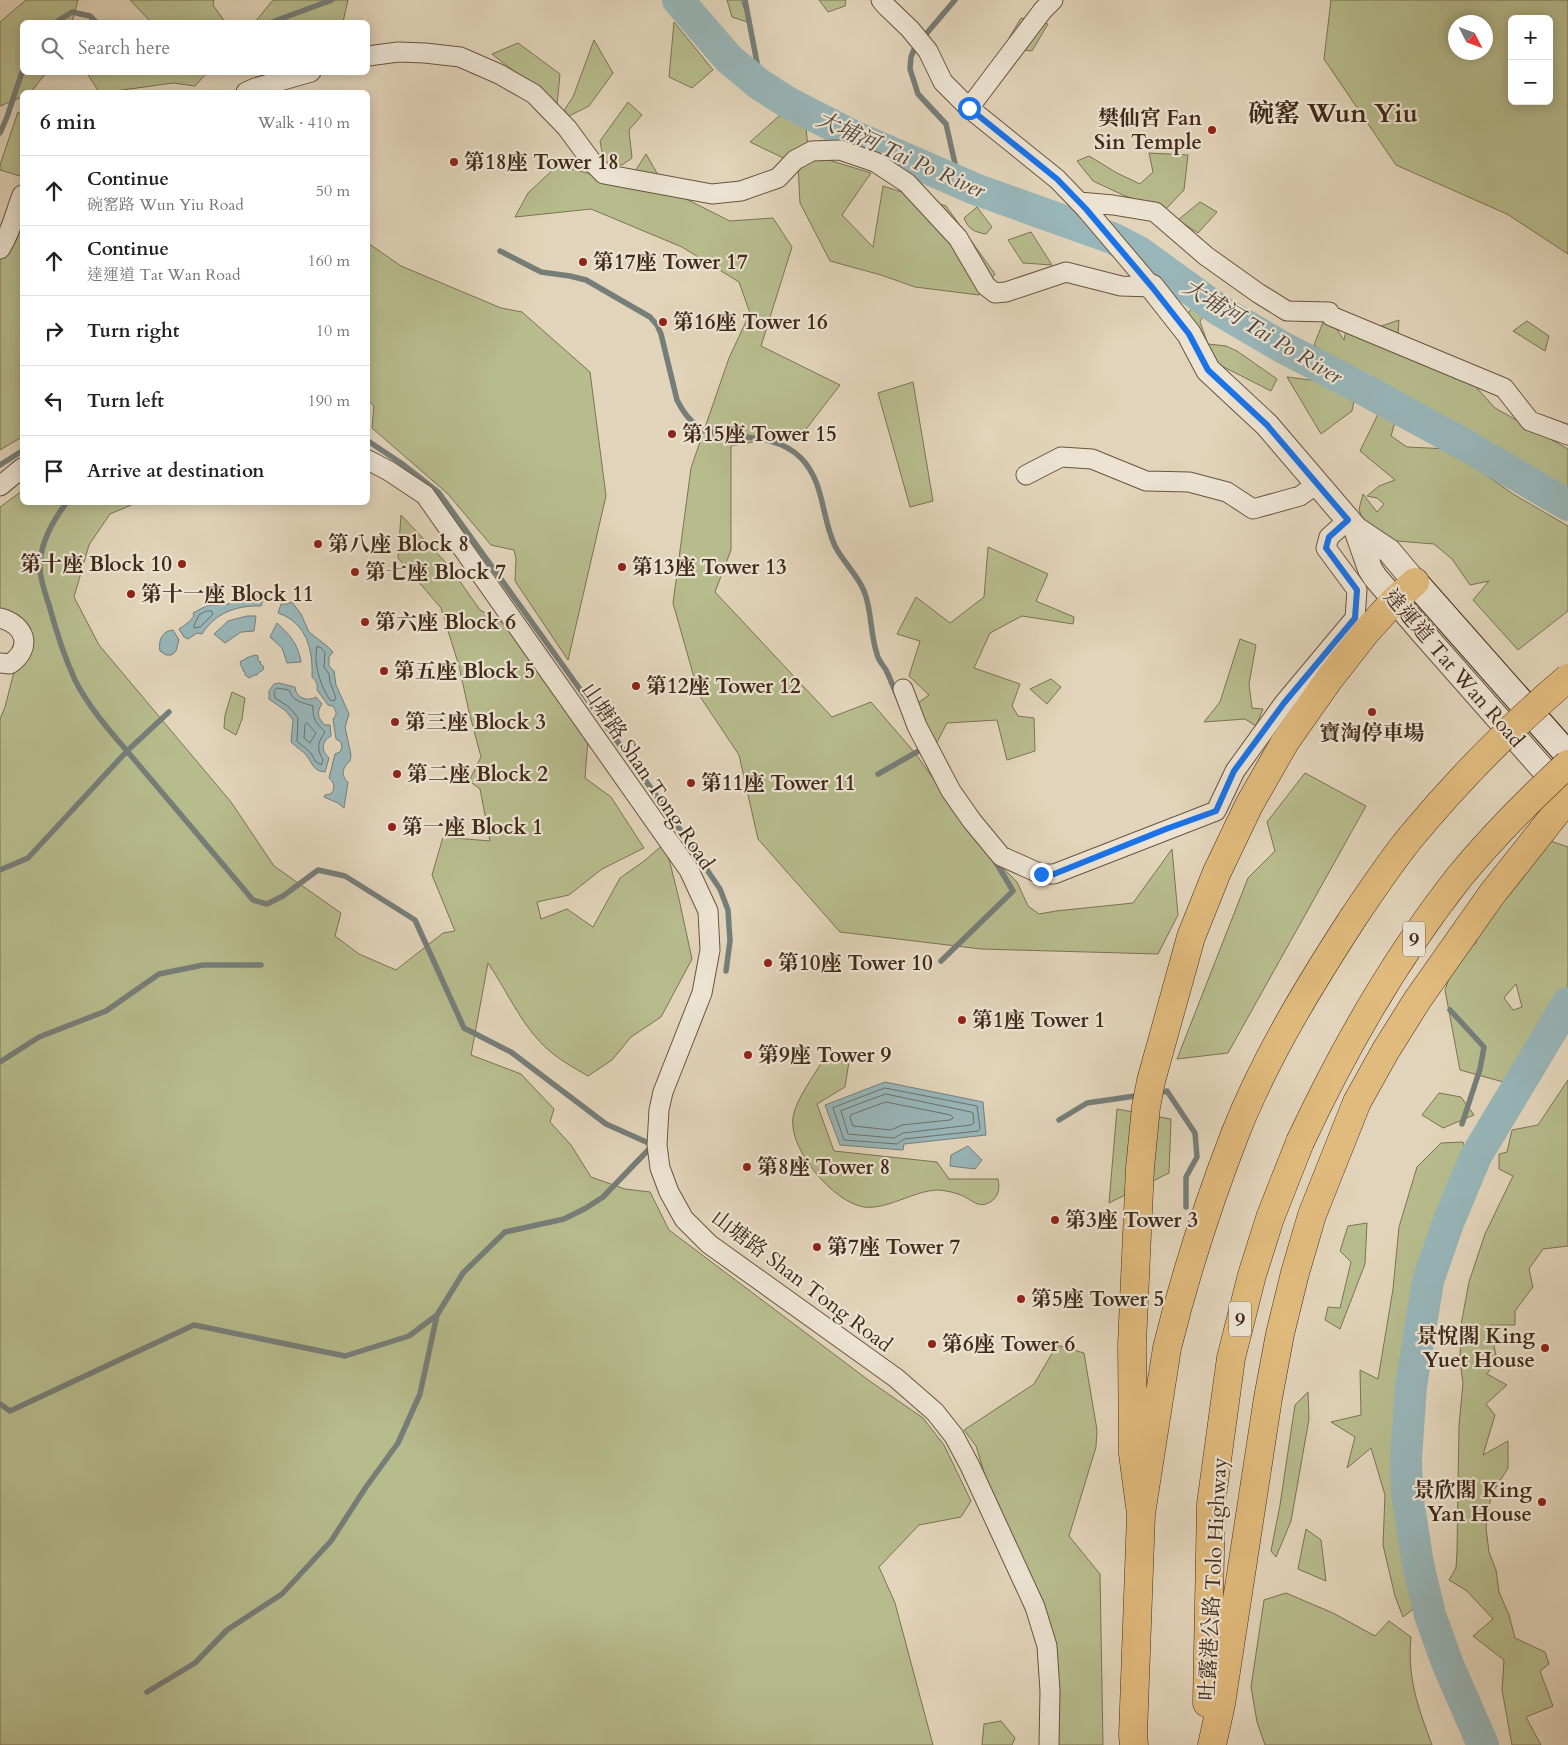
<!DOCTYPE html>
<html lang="en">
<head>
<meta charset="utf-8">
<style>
  :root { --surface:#fff; --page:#f6f6f6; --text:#222; --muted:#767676; --line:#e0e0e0 }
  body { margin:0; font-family:Cardo,"Noto Serif TC",serif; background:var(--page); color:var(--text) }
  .controls { position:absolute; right:15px; top:15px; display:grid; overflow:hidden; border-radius:8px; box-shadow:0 2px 12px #0003 }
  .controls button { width:45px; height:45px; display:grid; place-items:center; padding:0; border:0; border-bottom:1px solid var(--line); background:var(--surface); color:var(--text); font:25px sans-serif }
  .compass { position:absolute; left:1448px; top:15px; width:45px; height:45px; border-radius:50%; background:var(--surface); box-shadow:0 2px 12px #0003; rotate:132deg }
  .stop { position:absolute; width:15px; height:15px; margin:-11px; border:4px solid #1a73e8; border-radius:50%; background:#fff }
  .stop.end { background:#1a73e8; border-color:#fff; box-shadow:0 1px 5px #0008 }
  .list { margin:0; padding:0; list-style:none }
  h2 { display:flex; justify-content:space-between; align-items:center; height:65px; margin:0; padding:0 20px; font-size:21px }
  h2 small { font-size:16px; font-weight:400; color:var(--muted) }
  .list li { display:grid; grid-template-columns:32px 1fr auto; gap:15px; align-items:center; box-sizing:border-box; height:70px; padding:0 20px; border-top:1px solid var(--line) }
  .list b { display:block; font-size:19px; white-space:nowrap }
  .list p { margin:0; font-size:16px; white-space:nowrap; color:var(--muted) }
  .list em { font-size:16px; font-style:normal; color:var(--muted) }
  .icon { flex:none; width:28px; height:28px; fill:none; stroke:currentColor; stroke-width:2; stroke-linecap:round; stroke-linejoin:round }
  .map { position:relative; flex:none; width:1568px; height:1745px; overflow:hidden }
  .search { position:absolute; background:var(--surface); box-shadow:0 2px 12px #0003; left:20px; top:20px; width:350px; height:55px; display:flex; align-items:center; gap:12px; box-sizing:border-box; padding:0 18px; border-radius:8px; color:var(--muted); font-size:19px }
  .panel { position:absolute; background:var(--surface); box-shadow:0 2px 12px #0003; left:20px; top:90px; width:350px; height:415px; border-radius:8px }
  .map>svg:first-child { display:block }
</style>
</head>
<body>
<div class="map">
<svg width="1568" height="1745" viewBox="0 0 1568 1745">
  <rect width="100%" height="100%" fill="#e2d4ba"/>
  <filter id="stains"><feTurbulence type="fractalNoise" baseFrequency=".004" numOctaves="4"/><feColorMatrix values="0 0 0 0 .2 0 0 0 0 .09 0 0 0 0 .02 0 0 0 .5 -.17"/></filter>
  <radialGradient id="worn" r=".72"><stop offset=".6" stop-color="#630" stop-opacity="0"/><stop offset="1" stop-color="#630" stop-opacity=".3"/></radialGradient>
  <path fill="#b7bc8d" stroke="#7c7353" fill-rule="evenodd" d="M26 0H78L72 22H22V72L46 73 31 92H22V97L0 106V22Z
    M130 0H214L213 5 225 22H151Z
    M273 0H348L343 22H255Z
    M727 0H741L750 23 732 17Z
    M819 0H846L845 6 828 12Z
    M1331 0H1568V254L1507 214 1396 165 1324 59ZM1512 19H1549V101H1512ZM1486 22V52H1456V22Z
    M1021 18 1048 24 1032 51 1009 48V38Z
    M674 22 713 70 692 88 669 77Z
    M594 40 613 73 589 106 565 118V109L573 97Z
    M518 43 560 74 557 105 492 54Z
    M87 73H207L195 86 173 83 108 92H99Z
    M628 102 642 115 629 130 632 158 622 165 604 162 600 141Z
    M18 112 22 115V170L20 176 0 170V165Z
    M804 113 809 154 871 173 842 215 873 247 883 186 946 206 995 274 979 295 915 287 881 275 830 261 800 203 798 165 750 142 779 116Z
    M1149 153 1188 155 1184 190 1165 210 1123 195 1093 181 1077 161 1089 156 1117 173 1140 184 1153 172Z
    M646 154 666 189 730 221 773 218 792 247 761 346 840 385 803 433 731 446V550L715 592 832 717 871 702 915 753 983 848 1017 882 1028 906 1039 914 1056 911 1133 903 1172 849 1178 915 1158 954 981 949 840 932 758 839 739 755 699 695 673 603 691 468 729 358 750 313 739 282 682 247 591 209 515 217 528 193 558 165 627 184Z
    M1200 202 1217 212 1198 233 1178 220Z
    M977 207 992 227 986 234C974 232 968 229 964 218Z
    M22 214V437L0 450V239Z
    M1031 232 1052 265 1023 263 1008 240Z
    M368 243 401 266 501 308 522 312 590 372 606 496 568 660 515 581 516 558 514 550 491 545 447 493 372 428 374 406 368 400Z
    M1196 303 1205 312 1200 322 1208 344 1226 346 1237 351 1277 379 1271 391 1202 356 1183 320Z
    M1399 320 1398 334 1459 366 1476 387 1495 408 1568 449V498L1397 395 1363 383 1314 345 1323 322 1331 321 1344 340 1346 330 1376 328Z
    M1527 321 1549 336 1545 351 1513 331Z
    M1287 377 1311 380 1356 390 1352 411 1321 434Z
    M913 382 933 501 910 507 878 393Z
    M1382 406 1395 422 1391 436 1407 447 1449 449 1513 494 1568 526V611L1518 650 1473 600 1489 581 1470 585 1452 559 1434 544 1384 540 1365 529 1359 509 1363 494 1377 512 1384 504 1377 498 1367 496 1379 486 1395 480 1360 451Z
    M22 491V502L136 503 110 514 89 545 74 597 99 645 231 802 274 866 341 913 335 936 359 954 396 970 443 933 455 931 432 875 443 837 490 841 480 789 469 781 481 757 469 712 459 666 441 608 398 558 401 515 449 566 480 610 540 643 590 714 585 778 611 797 644 848 602 869 569 895 537 902 541 919 567 909 593 927 620 878 644 861 665 843 679 899 692 959 661 1017 631 1037 612 1060 588 1076C576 1069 563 1062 552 1053 523 1030 508 992 488 963L471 1055 521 1074 554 1109 550 1122 571 1145 591 1177 625 1189 650 1192 669 1230 871 1382 923 1418 944 1445 971 1501 961 1517 919 1525 879 1567 895 1603 933 1745H0V719L5 707 14 672 31 652 0 613V507Z
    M988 547 1048 574 1036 601 1074 617 1073 624 1022 616 990 633 974 668 1020 684 1012 706 1018 716 1034 718 1035 751 1007 760 997 720 947 723 934 748 907 711 929 695 909 676 920 641 897 634 916 597 950 623 984 597Z
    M1240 639 1256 645 1249 684 1252 708 1263 709 1256 726 1245 719 1204 722 1220 702Z
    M1051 679 1061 687 1047 704 1030 689Z
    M232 692 245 698 242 719 236 735 224 728 225 715Z
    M1305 773 1366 806 1228 1053 1177 1059 1248 878 1275 851 1267 822Z
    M1539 837 1568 847V985L1507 1083 1460 1070 1445 990 1456 958 1476 943 1482 905ZM1516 984 1522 1007 1513 1010 1504 998Z
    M823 1060 849 1062 845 1087 817 1104 834 1151 937 1162 949 1179H998C1000 1188 999 1197 990 1202 979 1209 972 1200 963 1196 957 1193 944 1190 937 1190 913 1191 887 1210 864 1207 833 1202 788 1149 793 1117 796 1099 814 1076 823 1060Z
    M1568 1080V1246L1543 1249 1529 1269 1533 1287 1515 1311V1325H1490L1497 1361 1487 1374 1507 1385 1486 1404 1495 1415 1483 1455 1508 1441V1468L1491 1495 1486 1528 1489 1552 1496 1570 1499 1592 1509 1615 1515 1638 1545 1652 1549 1664 1540 1671 1553 1706 1526 1717 1541 1745H1512L1502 1690 1504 1660 1473 1636 1493 1619 1467 1591 1449 1580 1456 1568 1457 1551 1459 1426 1463 1383 1460 1361 1461 1325 1469 1282 1485 1234 1513 1176 1499 1169V1154L1507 1152 1512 1130 1538 1125Z
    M1439 1093 1461 1097 1474 1115 1443 1128 1422 1115Z
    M1117 1109 1171 1119 1169 1173 1109 1203Z
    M1463 1142 1468 1159 1425 1265 1403 1390 1398 1461 1404 1548 1414 1584 1416 1600 1412 1610 1403 1617 1395 1596 1383 1545 1385 1495 1371 1448 1347 1468 1355 1437 1331 1422 1361 1415 1360 1370 1378 1379 1393 1289 1399 1227 1417 1167 1441 1143Z
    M1367 1223 1365 1264 1340 1329 1325 1320 1328 1307 1340 1308 1351 1262 1340 1251 1348 1226Z
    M1057 1345 1084 1353 1097 1430 1096 1447 1069 1536 1100 1574 1103 1745H1055L1058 1684 996 1511 976 1446 964 1430 1034 1384Z
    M1308 1392 1309 1419 1291 1521 1276 1557 1271 1551 1280 1505 1295 1405Z
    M1306 1529 1321 1540 1326 1581 1298 1569Z
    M1286 1593 1333 1613 1375 1636 1389 1621 1411 1637C1407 1678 1418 1707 1432 1745H1265L1257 1722 1251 1687 1264 1600Z
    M1001 1721 1015 1738 1012 1745H982L984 1724Z"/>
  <path fill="#98b6b9" stroke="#767e79" d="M254 591 258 596 264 598 261 606C237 605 215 613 202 634L197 633 188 639 184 637 179 629 189 622 194 616 193 613 206 606 229 604 238 597Z
    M292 602 301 614 309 632 327 646 333 652 329 657V666L334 671 336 685 349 714 345 727 351 755 350 761C343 767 340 775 348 782L344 808 338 803 324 797 325 795 331 794C336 787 334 783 329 778L335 754 340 752 342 747 341 742 336 739 333 719C338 714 336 711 333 706L328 705 317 690C318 684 316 681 312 677 313 650 307 623 278 613L281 604H287Z
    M247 616H256L254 631 241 632 225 643 214 634 228 621Z
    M277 623C290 635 298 644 301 662L287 663 282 648 270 637Z
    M173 630 179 640 176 651 172 655H166L160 651C158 641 162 631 173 630Z
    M255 655 258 656V661L261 662 260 663 264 667 263 670 258 673 257 675H255L249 678 245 675V672L243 671V669L240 664 241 661 246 659V658Z
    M279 683 295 687C296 698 307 702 316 697L322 704C316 712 318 719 325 725H330L331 736C321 742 321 750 329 758L325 772C313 771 313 764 307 756 303 751 296 747 291 742L293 720 286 711 269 699V691L274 684Z
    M885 1082 983 1102 986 1135 904 1144 903 1150 840 1145 825 1105Z
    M968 1146 982 1160 975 1169 950 1166 951 1155Z"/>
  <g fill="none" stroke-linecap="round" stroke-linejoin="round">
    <path stroke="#6d7069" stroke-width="1" d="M207 611H212L213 614 200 627 194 628V625L199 615Z
      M317 647H320L325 652 324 667 329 674 330 682 336 698 334 701 330 700C321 687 313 664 317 647Z
      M277 688 289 690C294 703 302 702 313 706 312 719 317 724 325 732 318 742 316 748 323 760L321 765 315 761 311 753 297 741 298 718 289 707 275 698 274 692Z
      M307 723 316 733 310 743 304 738 305 725Z
      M885 1088 977 1106 980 1129 978 1131 904 1139 897 1144 844 1140 833 1108Z
      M886 1094 971 1112 973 1113 974 1123 971 1125 903 1133 894 1138 848 1134 841 1111Z
      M886 1102 951 1115 953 1118 950 1120 902 1125 891 1130 853 1126 850 1118 851 1115Z"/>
    <path stroke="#767e79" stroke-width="5.5" d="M745 0 758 68 759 84
      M955 0 915 47 911 57 910 69 918 94 946 124 959 181
      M56 22 72 12 90 16 96 22
      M272 22 332 0
      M0 133 7 117 22 72
      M500 251 541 272 570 276 586 280 650 317 657 325 661 334 677 400C682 410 688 420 698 426 706 432 717 434 727 435 753 438 781 438 801 458 825 483 821 517 835 546 843 562 857 574 864 591 872 610 870 634 877 654 878 660 883 665 886 670 890 678 893 687 897 695
      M368 441 401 463 439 493 666 809 720 889 728 910 730 941 726 971
      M0 465 22 451
      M67 502C54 519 41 542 40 564 39 577 45 593 49 605 56 631 64 656 75 680 88 706 108 729 127 751L169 712
      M878 774 924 748
      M0 870 28 858 127 751 253 900 267 904 283 896 318 870 345 876 415 920 464 1028 511 1052 606 1124 653 1145 603 1197 586 1208 564 1219 505 1232 463 1273 437 1315 409 1336 345 1356 194 1325 10 1411 0 1404
      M941 961 1013 891 994 859
      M1450 1010 1484 1047 1480 1069 1462 1124
      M0 1062 39 1037 106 1011 159 974 203 965H261
      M1156 1093 1167 1091 1195 1133 1197 1157 1186 1177V1207
      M1059 1120 1087 1103 1142 1095
      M147 1692 195 1663 227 1630 282 1594 331 1541 366 1487 398 1443 420 1394 437 1315"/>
    <path stroke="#98b6b9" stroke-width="32" d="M678 0 729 59 759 84 787 102 853 136 975 189 1112 238 1139 252 1219 310 1282 347 1361 388 1458 441 1568 505
      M1483 1745 1448 1665 1430 1615 1418 1564 1407 1494 1406 1459 1411 1386 1428 1281 1448 1223 1476 1156 1568 1003"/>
    <defs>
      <path id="minor" d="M881 0 887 7 910 29 928 51 943 82 969 108 1057 179 1086 209 1152 287
        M368 56 398 52 425 53 460 57 499 74 534 94 567 128 592 162 604 174 620 177 712 194 741 191 778 178 795 160 812 151 840 150 875 162 907 183 958 238 986 286 995 293 1006 292 1066 272 1121 286 1152 287
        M246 92 255 88 311 72
        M969 108 1043 10 1053 0
        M1079 202 1113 205 1155 212 1206 256 1258 293 1287 311 1329 312 1331 316 1504 388 1530 421 1568 435
        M0 249C11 233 15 213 22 195
        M368 460 389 471 425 495 689 870 708 911 710 950 702 993 663 1092 659 1110 657 1145 660 1168 669 1192 684 1219 709 1244 896 1378 935 1412 954 1436 970 1466 1035 1607 1047 1646 1050 1691 1049 1745
        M1026 475 1061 457 1092 459 1146 481 1189 482 1227 492 1253 509 1300 496 1317 484
        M0 486 22 468
        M0 618C26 625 33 648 10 664L0 663
        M903 689 917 726 951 791 972 821 1001 856 1041 874H1054L1216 811 1235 771 1284 703 1355 618 1357 590 1326 548 1329 537 1348 520"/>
      <path id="tertiary" d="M1152 287 1189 334 1208 370 1267 425 1356 529 1389 551 1415 582
        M1356 529 1370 569 1375 577 1423 633 1564 793"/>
      <path id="secondary" d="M1415 582 1568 755"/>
      <path id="motorway" d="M1141 1514 1133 1454 1132 1344 1140 1168 1146 1107 1151 1081 1191 937 1217 872 1249 805 1285 742 1330 678 1366 632 1395 600 1415 582
        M1207 1703 1211 1504 1231 1358 1252 1275 1270 1218 1300 1142
        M1134 1745 1133 1735 1141 1514 1167 1348C1185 1275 1208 1204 1235 1134 1265 1058 1309 986 1353 918
        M1212 1745 1221 1704 1268 1398 1280 1334 1295 1273 1312 1215 1357 1102 1386 1050 1418 999 1492 894 1568 798"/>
    </defs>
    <use href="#minor" stroke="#6a5441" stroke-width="21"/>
    <use href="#tertiary" stroke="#6a5441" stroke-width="26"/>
    <use href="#secondary" stroke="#422a19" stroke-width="28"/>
    <use href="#motorway" stroke="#422a19" stroke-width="29"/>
    <use href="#minor" stroke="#ece3d2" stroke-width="19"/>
    <use href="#tertiary" stroke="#ece3d2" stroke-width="24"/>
    <use href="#secondary" stroke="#ece3d2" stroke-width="26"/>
    <use href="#motorway" stroke="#e1ba7d" stroke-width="28"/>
    <defs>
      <path id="motorway-bridge" d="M1353 918C1371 891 1390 863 1410 838 1458 780 1511 726 1568 678
        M1300 1142C1344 1048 1396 957 1460 876 1493 836 1530 799 1568 764"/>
    </defs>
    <use href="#motorway-bridge" stroke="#422a19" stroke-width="29" stroke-linecap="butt"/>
    <use href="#motorway-bridge" stroke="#e1ba7d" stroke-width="28"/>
  </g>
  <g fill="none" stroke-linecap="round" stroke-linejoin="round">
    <path stroke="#1a73e8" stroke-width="6" d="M969 108 1057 179 1086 209 1152 287 1189 334 1208 370 1267 425 1348 520 1329 537 1326 548 1357 590 1355 618 1284 703 1234 771 1216 811 1166 829 1054 874H1041"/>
  </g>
  <g fill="#8f2418" stroke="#ece3d2" stroke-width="2">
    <circle cx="1212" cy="130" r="5"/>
    <circle cx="454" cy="162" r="5"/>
    <circle cx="583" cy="262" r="5"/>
    <circle cx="663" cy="322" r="5"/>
    <circle cx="672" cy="434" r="5"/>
    <circle cx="318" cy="544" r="5"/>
    <circle cx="182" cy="564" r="5"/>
    <circle cx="622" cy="567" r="5"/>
    <circle cx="355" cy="572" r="5"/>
    <circle cx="131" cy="594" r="5"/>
    <circle cx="365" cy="622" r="5"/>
    <circle cx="384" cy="671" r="5"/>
    <circle cx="636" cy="686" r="5"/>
    <circle cx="1372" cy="712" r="5"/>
    <circle cx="395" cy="722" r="5"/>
    <circle cx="397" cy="774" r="5"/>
    <circle cx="691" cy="783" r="5"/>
    <circle cx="392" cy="827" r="5"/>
    <circle cx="768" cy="963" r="5"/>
    <circle cx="962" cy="1020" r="5"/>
    <circle cx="748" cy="1055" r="5"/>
    <circle cx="747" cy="1167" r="5"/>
    <circle cx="1055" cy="1220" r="5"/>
    <circle cx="817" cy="1247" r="5"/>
    <circle cx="1021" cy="1299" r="5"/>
    <circle cx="932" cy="1344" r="5"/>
    <circle cx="1545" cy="1348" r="5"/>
    <circle cx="1542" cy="1502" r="5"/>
  </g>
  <g text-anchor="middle" stroke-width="4.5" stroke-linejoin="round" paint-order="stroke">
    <g fill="#ece3d2" stroke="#756250" stroke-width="1">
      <rect x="1403" y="921.5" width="22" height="35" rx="4"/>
      <rect x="1229" y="1301.5" width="22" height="35" rx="4"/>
    </g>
    <g font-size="20" font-weight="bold" fill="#422a19">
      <text x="1414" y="946">9</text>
      <text x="1240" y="1326">9</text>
    </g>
    <g font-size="21" font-weight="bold" fill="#422a19" stroke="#ece3d2" text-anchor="start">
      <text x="1202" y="125" text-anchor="end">樊仙宮 Fan<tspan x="1202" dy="24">Sin Temple</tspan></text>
      <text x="464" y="169">第18座 Tower 18</text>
      <text x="593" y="269">第17座 Tower 17</text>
      <text x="673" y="329">第16座 Tower 16</text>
      <text x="682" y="441">第15座 Tower 15</text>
      <text x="328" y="551">第八座 Block 8</text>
      <text x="172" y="571" text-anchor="end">第十座 Block 10</text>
      <text x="632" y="574">第13座 Tower 13</text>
      <text x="365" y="579">第七座 Block 7</text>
      <text x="141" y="601">第十一座 Block 11</text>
      <text x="375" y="629">第六座 Block 6</text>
      <text x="394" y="678">第五座 Block 5</text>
      <text x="646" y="693">第12座 Tower 12</text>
      <text x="405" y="729">第三座 Block 3</text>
      <text x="1372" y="740" text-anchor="middle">寶淘停車場</text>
      <text x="407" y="781">第二座 Block 2</text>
      <text x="701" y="790">第11座 Tower 11</text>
      <text x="402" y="834">第一座 Block 1</text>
      <text x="778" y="970">第10座 Tower 10</text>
      <text x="972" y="1027">第1座 Tower 1</text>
      <text x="758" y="1062">第9座 Tower 9</text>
      <text x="757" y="1174">第8座 Tower 8</text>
      <text x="1065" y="1227">第3座 Tower 3</text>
      <text x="827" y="1254">第7座 Tower 7</text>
      <text x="1031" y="1306">第5座 Tower 5</text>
      <text x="1535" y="1343" text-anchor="end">景悅閣 King<tspan x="1535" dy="24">Yuet House</tspan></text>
      <text x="942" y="1351">第6座 Tower 6</text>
      <text x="1532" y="1497" text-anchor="end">景欣閣 King<tspan x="1532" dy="24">Yan House</tspan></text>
    </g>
    <g font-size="21" fill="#422a19" stroke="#ece3d2">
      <text transform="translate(1454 668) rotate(49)" y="7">達運道 Tat Wan Road</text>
      <text transform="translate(648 776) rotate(56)" y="7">山塘路 Shan Tong Road</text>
      <text transform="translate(802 1281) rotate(37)" y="7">山塘路 Shan Tong Road</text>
      <text transform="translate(1213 1579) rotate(-87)" y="7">吐露港公路 Tolo Highway</text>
    </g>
    <g font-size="22" font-style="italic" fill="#534639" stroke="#ece3d2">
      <text transform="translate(901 154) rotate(24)" y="8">大埔河 Tai Po River</text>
      <text transform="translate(1263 331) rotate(31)" y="8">大埔河 Tai Po River</text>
    </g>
    <g font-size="26" font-weight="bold" fill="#422a19" stroke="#ece3d2">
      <text x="1333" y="122">碗窰 Wun Yiu</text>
    </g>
  </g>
  <rect width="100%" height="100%" filter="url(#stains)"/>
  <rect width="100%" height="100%" fill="url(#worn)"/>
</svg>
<div class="controls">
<button>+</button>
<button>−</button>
</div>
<svg class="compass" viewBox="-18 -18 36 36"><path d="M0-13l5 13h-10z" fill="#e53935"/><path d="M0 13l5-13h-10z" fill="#767676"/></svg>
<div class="stop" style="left:969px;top:108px"></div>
<div class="stop end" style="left:1041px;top:874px"></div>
<div class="search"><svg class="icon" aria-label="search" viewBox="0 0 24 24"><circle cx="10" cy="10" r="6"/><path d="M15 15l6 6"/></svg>Search here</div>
<section class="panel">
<h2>6 min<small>Walk · 410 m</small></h2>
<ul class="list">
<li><svg class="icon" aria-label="ahead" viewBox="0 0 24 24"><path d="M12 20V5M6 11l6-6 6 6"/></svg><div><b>Continue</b><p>碗窰路 Wun Yiu Road</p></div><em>50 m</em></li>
<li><svg class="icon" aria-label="ahead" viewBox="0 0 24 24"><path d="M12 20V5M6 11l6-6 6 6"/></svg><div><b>Continue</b><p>達運道 Tat Wan Road</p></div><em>160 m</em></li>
<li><svg class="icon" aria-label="right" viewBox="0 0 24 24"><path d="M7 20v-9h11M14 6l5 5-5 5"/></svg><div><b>Turn right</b></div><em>10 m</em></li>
<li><svg class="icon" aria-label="left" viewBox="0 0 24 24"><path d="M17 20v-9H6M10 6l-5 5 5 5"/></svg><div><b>Turn left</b></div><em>190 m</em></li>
<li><svg class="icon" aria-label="arrive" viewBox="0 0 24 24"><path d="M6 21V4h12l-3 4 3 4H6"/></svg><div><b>Arrive at destination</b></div></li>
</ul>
</section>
</div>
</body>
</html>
